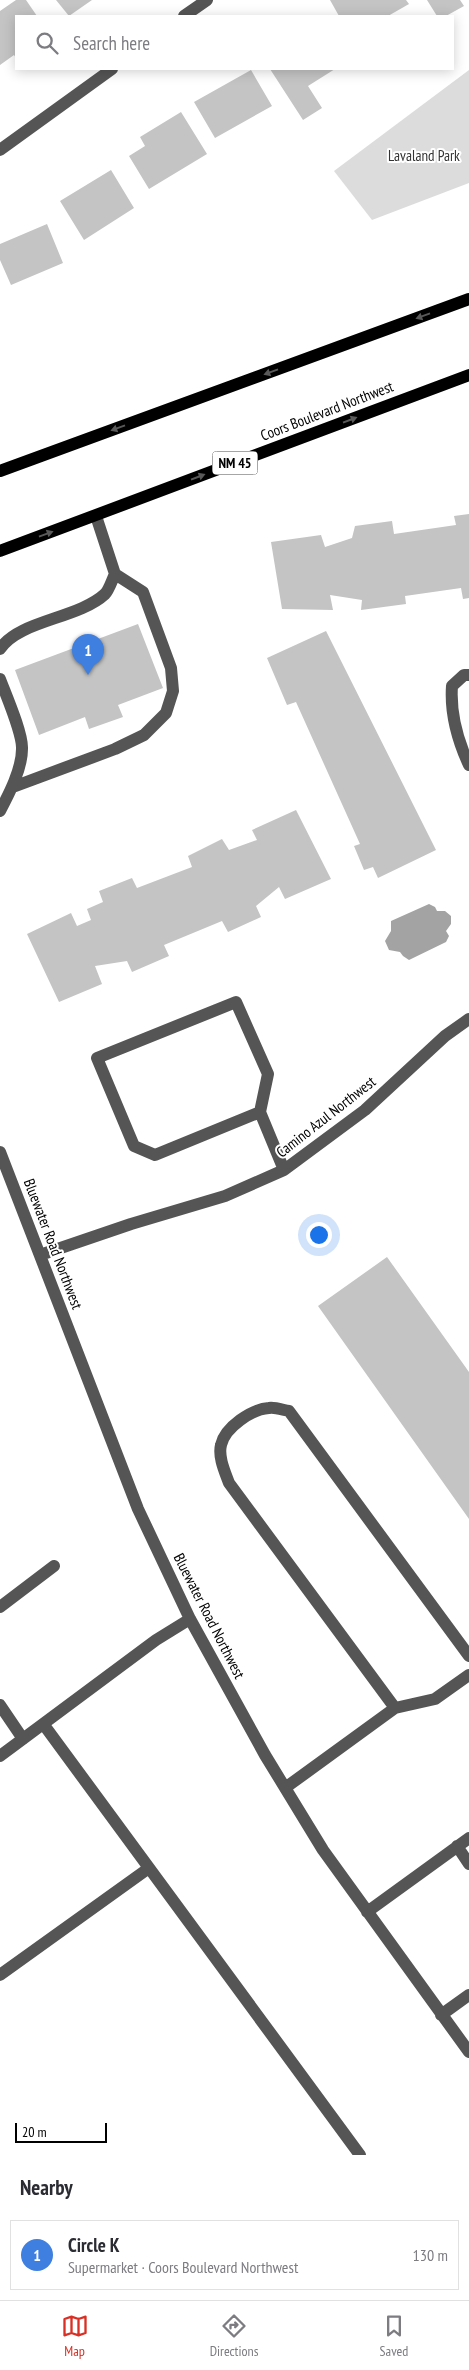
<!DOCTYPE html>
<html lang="en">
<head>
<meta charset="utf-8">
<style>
  :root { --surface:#fff; --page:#f2f2f3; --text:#2b2b33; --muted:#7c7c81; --line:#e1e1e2; --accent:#d93025 }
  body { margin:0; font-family:"PT Sans Narrow",sans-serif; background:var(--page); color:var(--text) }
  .scale { position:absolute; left:15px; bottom:12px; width:92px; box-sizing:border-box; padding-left:5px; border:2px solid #000; border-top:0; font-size:14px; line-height:18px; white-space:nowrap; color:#000; -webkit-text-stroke:4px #fff; paint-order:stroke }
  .you { position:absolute; left:318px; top:1234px; width:18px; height:18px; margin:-12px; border:4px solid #fff; border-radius:50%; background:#1a73e8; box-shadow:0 0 0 8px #1a73e833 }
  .badge { display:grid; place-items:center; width:32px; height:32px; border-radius:50%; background:var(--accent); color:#fff; font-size:16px; font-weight:700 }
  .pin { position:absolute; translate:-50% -41px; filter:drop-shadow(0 1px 2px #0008) }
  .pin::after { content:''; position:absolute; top:26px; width:18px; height:15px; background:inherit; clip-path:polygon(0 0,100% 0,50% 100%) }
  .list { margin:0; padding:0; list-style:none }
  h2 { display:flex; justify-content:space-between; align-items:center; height:65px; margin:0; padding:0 20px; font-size:21px }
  h2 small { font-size:16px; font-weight:400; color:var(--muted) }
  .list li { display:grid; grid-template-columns:32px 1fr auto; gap:15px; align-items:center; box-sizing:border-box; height:70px; margin:0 10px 10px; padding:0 10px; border:1px solid var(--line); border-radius:0px }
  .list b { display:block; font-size:19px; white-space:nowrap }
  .list p { margin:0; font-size:16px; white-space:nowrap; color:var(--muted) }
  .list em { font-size:16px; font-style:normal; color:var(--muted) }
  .icon { flex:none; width:28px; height:28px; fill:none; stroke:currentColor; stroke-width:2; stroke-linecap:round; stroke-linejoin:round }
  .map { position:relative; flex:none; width:469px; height:2155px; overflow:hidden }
  .search { position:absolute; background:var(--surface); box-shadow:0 2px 12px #0003; left:15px; right:15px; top:15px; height:55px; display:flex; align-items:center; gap:12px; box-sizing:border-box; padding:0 18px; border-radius:0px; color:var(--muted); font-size:19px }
  .sheet { height:145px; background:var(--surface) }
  nav { display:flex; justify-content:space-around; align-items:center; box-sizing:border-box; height:70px; border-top:1px solid var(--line); background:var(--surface); font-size:14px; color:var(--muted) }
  nav a { display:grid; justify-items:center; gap:2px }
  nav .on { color:var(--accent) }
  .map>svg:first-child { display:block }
</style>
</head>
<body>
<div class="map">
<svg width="469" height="2155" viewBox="0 0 469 2155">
  <rect width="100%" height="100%" fill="#fff"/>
  <path fill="#dcdcdc" d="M469 70V183L372 220 334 171Z"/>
  <path fill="#a3a3a3" d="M429 904 435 907 437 911H445L451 916V924L446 931 449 936 446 942 409 960 403 956 400 952 389 950 385 941 391 931V921Z"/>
  <path fill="#c4c4c4" d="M16 0H26L37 16H16V58L14 55 0 65V11Z
    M56 0H92L69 16Z
    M330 0H406L409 4 388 16H339Z
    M427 0H460L464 6 446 16H437Z
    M270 69H335L308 86 322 108 303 120Z
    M251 70 272 106 215 138 194 102Z
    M181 112 207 154 149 189 129 156 145 146 140 137Z
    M111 170 134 208 84 240 60 201Z
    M47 224 63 263 11 285 0 260V244Z
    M469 514V598L463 599 461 588 405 596 406 604 361 610 362 600 330 595 333 610 282 609 271 542 321 535 325 547 352 538 355 526 392 521 394 534 456 525 454 516Z
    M138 624 163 688 118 705 123 717 89 729 85 717 39 735 15 670Z
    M326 631 436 850 378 878 373 867 364 870 354 846 360 844 296 702 287 705 267 658Z
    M296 810 331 879 285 899 279 887 256 906 261 917 228 932 222 921 164 945 169 956 132 972 127 961 95 966 102 984 59 1002 27 934 71 913 77 926 91 920 87 909 103 902 99 891 132 878 137 888 192 867 188 856 222 839 229 850 257 840 252 830Z
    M387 1257 469 1372V1519L318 1306Z"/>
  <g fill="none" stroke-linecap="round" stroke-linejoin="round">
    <path stroke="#555" stroke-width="12" d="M184 16 207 0
      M0 150 112 69
      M0 649C19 620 78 619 105 594 109 590 112 580 115 574L96 516
      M469 675H464L452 686C450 714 457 739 469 765
      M0 679C6 695 23 734 22 749 22 769 9 794 0 811
      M13 787 115 749 144 735 166 713 173 691 171 668 143 592 115 574
      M260 1112 268 1074 236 1002 97 1058 134 1146 155 1155 260 1112 284 1170
      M0 1152 138 1509 190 1619 265 1755 323 1850 469 2052
      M40 1255 131 1224 225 1196 284 1170 365 1110 445 1036 469 1019
      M0 1607 54 1566
      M0 1705 23 1739
      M395 1708 229 1483C225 1472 218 1457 221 1445 225 1427 252 1409 269 1408 275 1407 283 1410 289 1411L469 1656
      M44 1725 360 2155
      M0 1756 156 1640 190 1619
      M285 1788 395 1708 435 1699 469 1675
      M457 1846 469 1864
      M367 1912 469 1838
      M0 1975 149 1868
      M441 2015 469 1995"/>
    <path stroke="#000" stroke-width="12" d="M0 471 469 299
      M0 551 469 375"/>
  </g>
  <defs><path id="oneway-solid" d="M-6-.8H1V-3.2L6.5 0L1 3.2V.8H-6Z" transform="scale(1.25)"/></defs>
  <g fill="#595959">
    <use href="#oneway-solid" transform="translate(423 316) rotate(160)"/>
    <use href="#oneway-solid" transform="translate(271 372) rotate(160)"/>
    <use href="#oneway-solid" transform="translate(350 420) rotate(-21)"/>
    <use href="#oneway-solid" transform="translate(118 428) rotate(160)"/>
    <use href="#oneway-solid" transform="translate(198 477) rotate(-21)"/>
    <use href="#oneway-solid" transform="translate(46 534) rotate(-20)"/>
  </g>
  <g text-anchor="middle" stroke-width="4" stroke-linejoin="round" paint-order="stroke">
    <rect fill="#fff" stroke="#4c4c4c" stroke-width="1" x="212.5" y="451.5" width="45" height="23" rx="4"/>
    <g font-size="14" font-weight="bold" fill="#000">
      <text x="235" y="468">NM 45</text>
    </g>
    <g font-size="15" fill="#333" stroke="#fff">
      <text x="424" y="161">Lavaland Park</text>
    </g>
    <g font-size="15" fill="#000" stroke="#fff">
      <text transform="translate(327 411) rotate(-21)" y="5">Coors Boulevard Northwest</text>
      <text transform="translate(326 1117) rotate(-38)" y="5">Camino Azul Northwest</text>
      <text transform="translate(53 1244) rotate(69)" y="5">Bluewater Road Northwest</text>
      <text transform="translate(209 1616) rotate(63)" y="5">Bluewater Road Northwest</text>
    </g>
  </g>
</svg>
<div class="scale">20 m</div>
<div class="you"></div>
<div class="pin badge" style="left:88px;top:675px;background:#3f7fe0">1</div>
<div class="search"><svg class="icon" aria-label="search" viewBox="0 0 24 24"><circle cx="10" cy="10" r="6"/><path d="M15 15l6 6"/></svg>Search here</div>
</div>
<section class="sheet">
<h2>Nearby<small></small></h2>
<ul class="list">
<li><span class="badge" style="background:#3f7fe0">1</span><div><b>Circle K</b><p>Supermarket · Coors Boulevard Northwest</p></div><em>130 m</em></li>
</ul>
</section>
<nav>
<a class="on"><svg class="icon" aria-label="map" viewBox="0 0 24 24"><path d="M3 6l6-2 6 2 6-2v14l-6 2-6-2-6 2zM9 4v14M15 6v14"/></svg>Map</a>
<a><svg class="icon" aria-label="directions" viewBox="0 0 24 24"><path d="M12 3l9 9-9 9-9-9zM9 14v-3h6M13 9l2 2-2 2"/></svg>Directions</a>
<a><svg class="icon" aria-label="saved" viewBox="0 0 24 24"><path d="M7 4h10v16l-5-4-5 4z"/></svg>Saved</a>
</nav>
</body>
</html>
